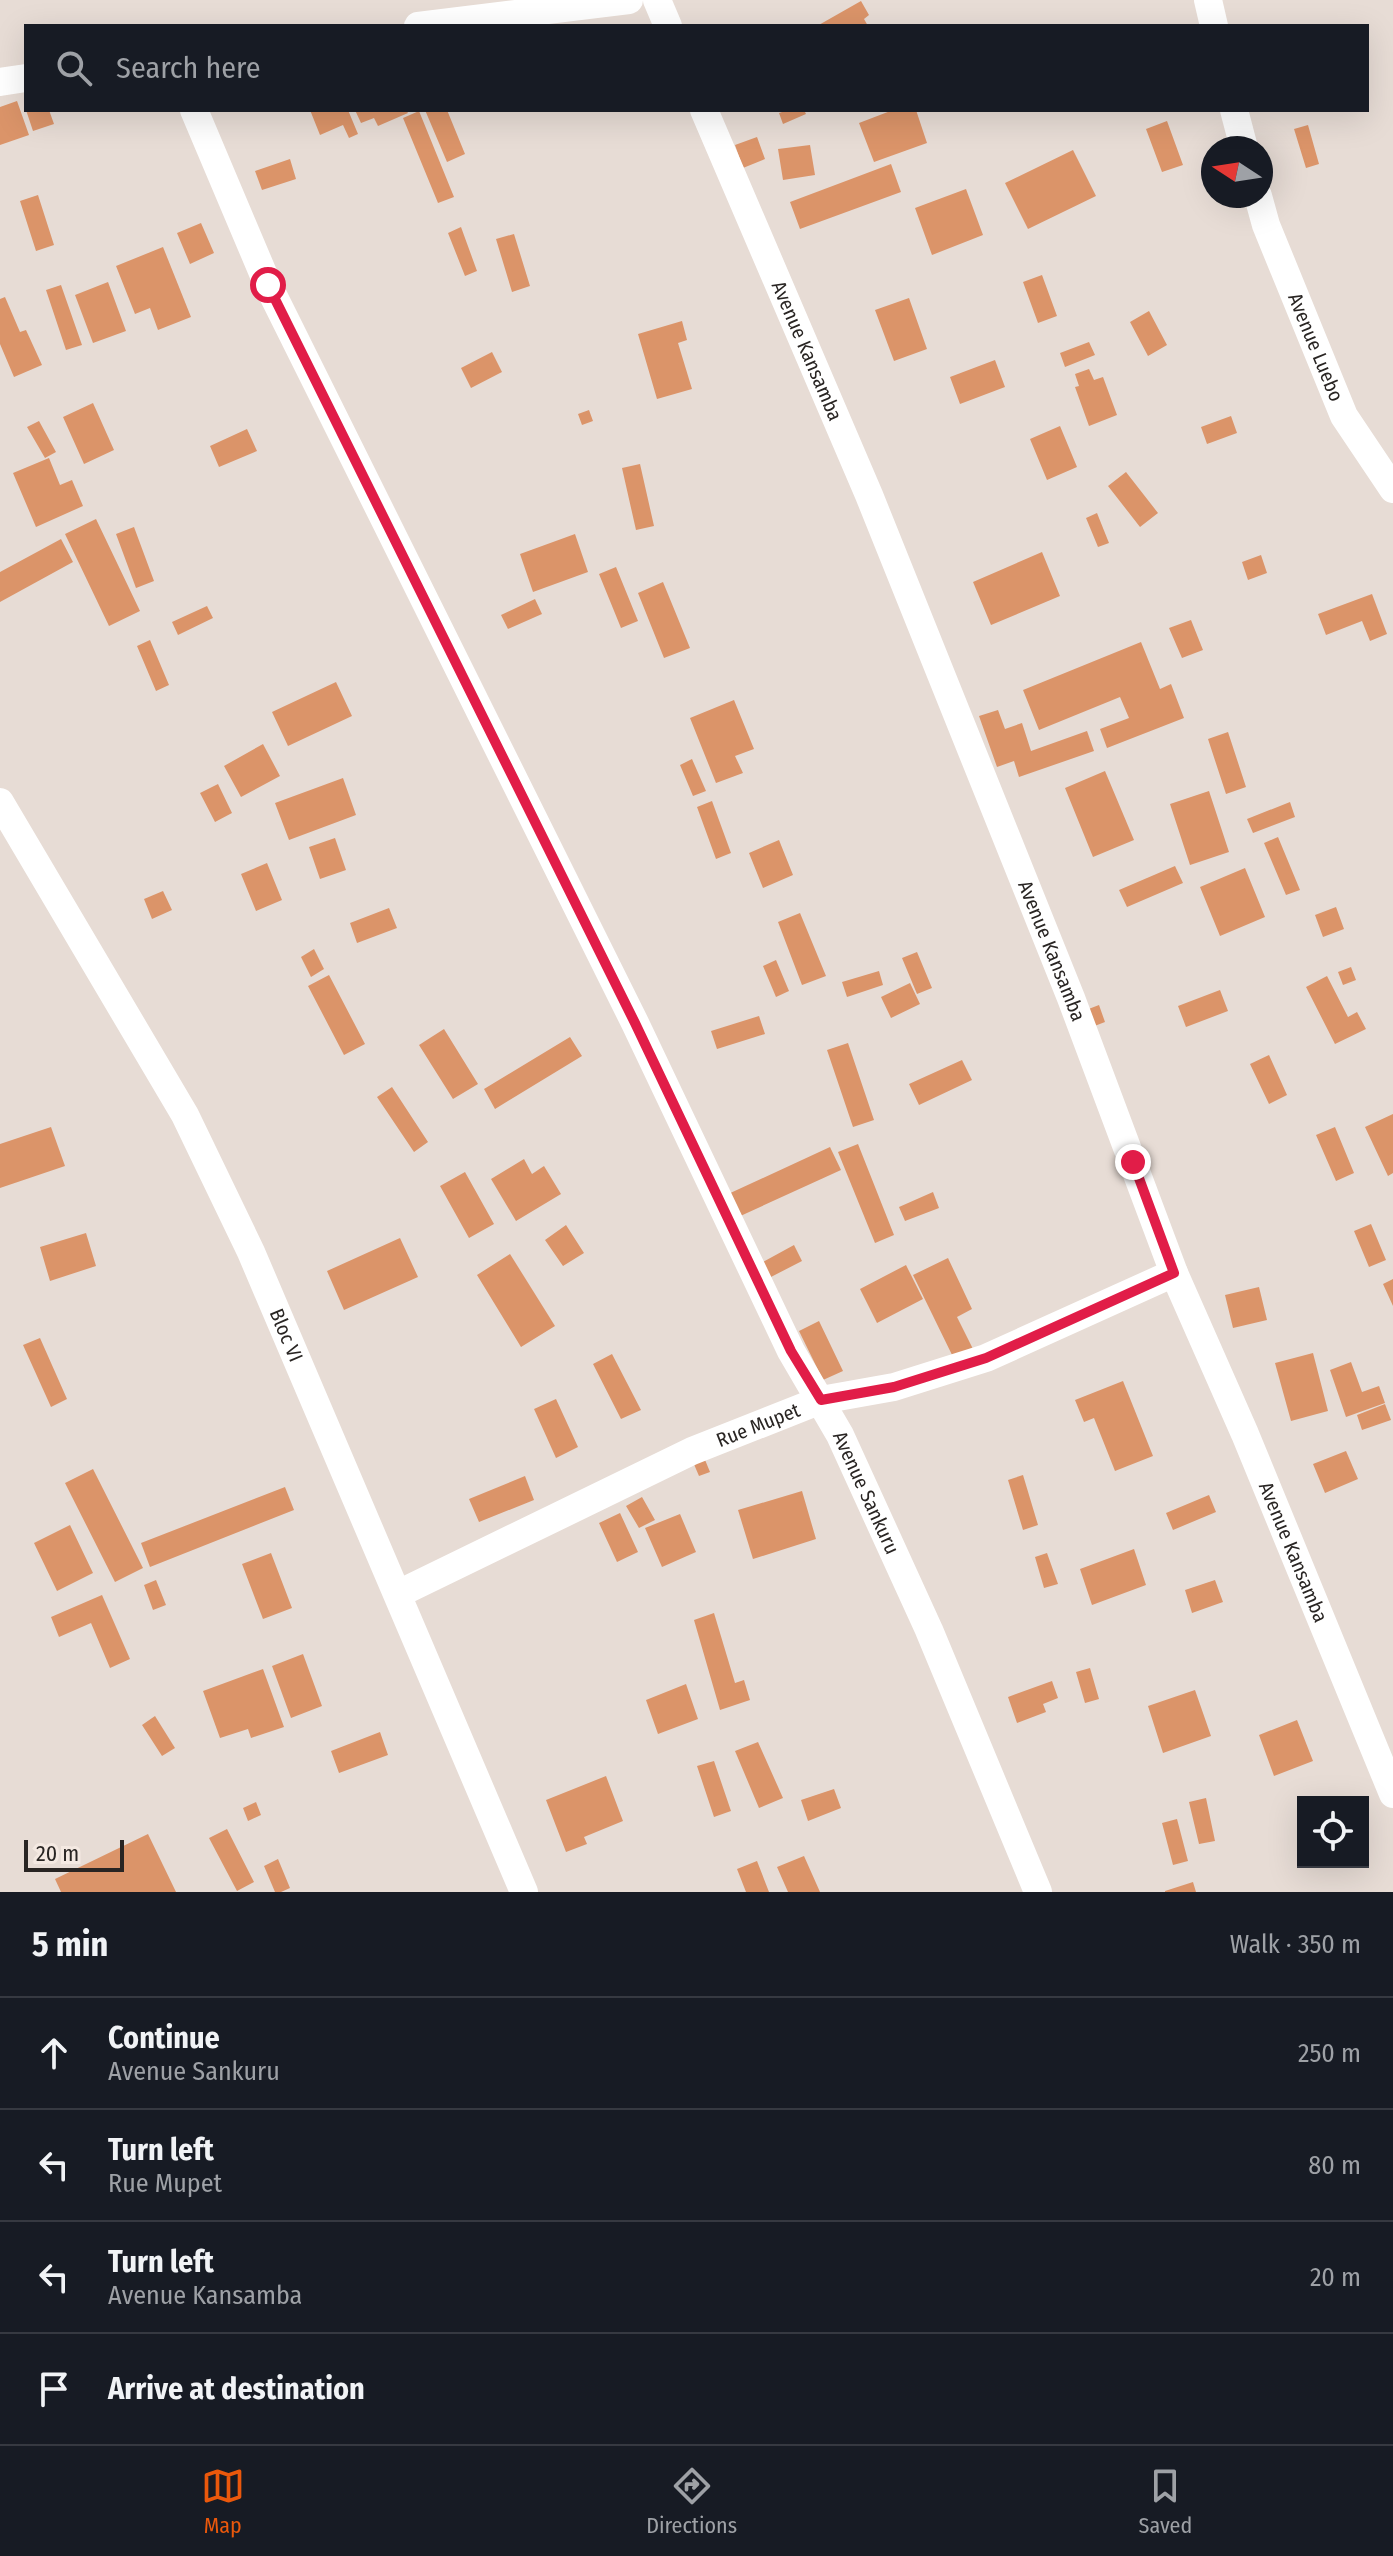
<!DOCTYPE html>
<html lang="en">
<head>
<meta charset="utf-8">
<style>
  :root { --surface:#171b24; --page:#242831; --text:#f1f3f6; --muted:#9ea1a6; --line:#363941; --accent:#ea580c }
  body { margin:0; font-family:"Fira Sans Condensed",sans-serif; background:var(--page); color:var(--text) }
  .controls { position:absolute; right:24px; bottom:24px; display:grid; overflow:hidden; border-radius:0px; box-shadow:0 8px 32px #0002 }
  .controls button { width:72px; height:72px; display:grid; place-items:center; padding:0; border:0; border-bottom:2px solid var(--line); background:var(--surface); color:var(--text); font:40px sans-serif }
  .compass { position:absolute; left:1201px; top:136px; width:72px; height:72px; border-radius:50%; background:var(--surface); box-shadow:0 8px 32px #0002; rotate:282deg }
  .scale { position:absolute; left:24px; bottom:20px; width:100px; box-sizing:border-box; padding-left:8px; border:4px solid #292523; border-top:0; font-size:22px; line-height:28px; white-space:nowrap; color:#292523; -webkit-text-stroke:6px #f4e9e2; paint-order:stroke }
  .stop { position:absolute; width:24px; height:24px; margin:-18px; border:6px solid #e11d48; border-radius:50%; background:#fff }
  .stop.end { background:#e11d48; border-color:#fff; box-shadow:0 2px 8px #0008 }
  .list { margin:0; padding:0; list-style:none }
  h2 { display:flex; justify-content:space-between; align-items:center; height:104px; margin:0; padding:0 32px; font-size:34px }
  h2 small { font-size:26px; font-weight:400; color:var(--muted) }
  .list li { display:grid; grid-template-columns:52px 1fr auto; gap:24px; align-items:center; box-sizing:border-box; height:112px; padding:0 32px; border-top:2px solid var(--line) }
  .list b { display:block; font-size:30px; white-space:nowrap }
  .list p { margin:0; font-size:26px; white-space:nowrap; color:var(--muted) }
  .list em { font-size:26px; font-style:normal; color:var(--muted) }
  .icon { flex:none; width:44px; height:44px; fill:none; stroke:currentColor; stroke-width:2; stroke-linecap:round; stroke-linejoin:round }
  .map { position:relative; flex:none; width:1393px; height:1892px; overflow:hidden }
  .search { position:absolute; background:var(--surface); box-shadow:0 8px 32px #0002; left:24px; right:24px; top:24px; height:88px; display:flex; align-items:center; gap:20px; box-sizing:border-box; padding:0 28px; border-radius:0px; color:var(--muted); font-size:30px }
  .sheet { height:552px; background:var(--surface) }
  nav { display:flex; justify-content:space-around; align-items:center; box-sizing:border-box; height:112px; border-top:2px solid var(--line); background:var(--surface); font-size:22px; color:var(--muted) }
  nav a { display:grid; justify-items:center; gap:4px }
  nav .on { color:var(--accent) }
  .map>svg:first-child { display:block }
</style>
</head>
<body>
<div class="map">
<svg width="1393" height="1892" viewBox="0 0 1393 1892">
  <rect width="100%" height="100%" fill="#e7dcd5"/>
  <path fill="#db9469" d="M861 1 869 15 864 19 868 26H817Z
    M17 101 29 135 0 145V107Z
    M26 110H49L54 124 33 131Z
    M310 110H348L358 134 349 138 343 125 320 135Z
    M355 110H406L408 113 378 126 374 118 361 123Z
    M425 110H447L465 154 447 162Z
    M788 110H804L806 114 783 124 779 113Z
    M893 110H916L927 143 874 162 859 123Z
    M419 111 454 197 438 203 403 118Z
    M1167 121 1183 165 1162 172 1146 129Z
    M1308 125 1319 164 1306 168 1294 129Z
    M757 137 765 159 743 168 735 145Z
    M810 145 815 175 783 180 778 149Z
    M1073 150 1096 196 1028 229 1005 183Z
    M290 159 296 179 262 190 255 171Z
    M891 164 901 192 800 229 790 202Z
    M966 189 983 235 932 255 915 208Z
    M38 195 54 245 36 251 20 201Z
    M201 223 214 253 190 264 177 233Z
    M461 227 477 271 465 276 448 233Z
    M514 234 530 286 512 292 496 239Z
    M163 247 191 317 158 330 150 308 135 314 116 266Z
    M1042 275 1057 316 1038 323 1023 282Z
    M108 282 126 331 93 343 75 295Z
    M61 285 82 345 66 350 46 290Z
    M5 297 20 332 26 330 42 365 14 377 0 344V299Z
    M909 298 927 349 894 361 875 310Z
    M1149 311 1167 345 1148 356 1130 322Z
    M682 321 687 340 678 343 692 389 657 399 638 334Z
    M1089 342 1095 355 1065 367 1060 353Z
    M492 352 502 372 471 388 461 368Z
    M995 360 1005 387 960 404 950 377Z
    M1089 369 1094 380 1103 377 1117 415 1089 426 1075 387 1079 386 1075 374Z
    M93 403 114 450 84 464 63 417Z
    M589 410 593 421 582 425 578 414Z
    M1231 416 1237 433 1207 444 1201 427Z
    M39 421 56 452 45 458 27 427Z
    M1060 426 1077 467 1047 480 1030 439Z
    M247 429 257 451 219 467 210 446Z
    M49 458 60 485 72 480 83 506 36 527 13 473Z
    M640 464 654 526 636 530 622 468Z
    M1126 472 1158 513 1140 527 1108 486Z
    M1097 513 1109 543 1098 547 1086 518Z
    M96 519 140 611 109 626 65 534Z
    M134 527 154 581 136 588 116 534Z
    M575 534 588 572 533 592 520 554Z
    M61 539 73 562 0 602V572Z
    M1042 552 1060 596 991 625 973 582Z
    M1261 555 1267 573 1248 580 1242 562Z
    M616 567 638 621 621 628 599 574Z
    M663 582 690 648 664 658 638 593Z
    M1372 594 1387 634 1370 641 1362 621 1326 635 1318 614Z
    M535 599 542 614 508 629 501 615Z
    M207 606 213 618 178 635 172 622Z
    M1191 620 1203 650 1182 658 1169 628Z
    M150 640 169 685 156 691 137 646Z
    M1141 642 1160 689 1171 684 1184 718 1107 748 1100 729 1129 718 1120 697 1039 730 1023 690Z
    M336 682 352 716 288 746 272 712Z
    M734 700 754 749 735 756 743 773 716 783 690 718Z
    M998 710 1005 729 1022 723 1031 751 1087 731 1094 751 1019 777 1014 761 997 767 979 716Z
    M1228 732 1246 787 1226 794 1208 739Z
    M263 744 280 776 241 797 224 766Z
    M692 759 706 791 693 796 680 765Z
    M1105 771 1134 840 1093 857 1065 788Z
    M343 778 356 815 289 840 275 803Z
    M218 784 232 813 215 822 200 793Z
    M1209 791 1229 852 1190 865 1170 804Z
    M712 801 731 853 716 859 697 807Z
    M1290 802 1295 817 1253 833 1247 819Z
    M1278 837 1300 890 1286 895 1264 843Z
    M335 838 346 870 320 879 309 847Z
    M779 840 793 875 763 888 749 853Z
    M267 863 282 900 256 911 241 874Z
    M1175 866 1183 883 1127 907 1119 890Z
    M1245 868 1265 917 1220 936 1200 887Z
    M163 891 172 910 152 919 144 899Z
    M1336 907 1344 929 1323 937 1315 915Z
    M389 908 397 928 357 943 350 923Z
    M800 913 826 976 802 985 778 922Z
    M314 949 324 969 311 977 301 957Z
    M917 952 932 988 917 994 902 958Z
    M776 960 789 991 776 997 763 966Z
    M1351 967 1356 980 1343 985 1338 972Z
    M879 971 883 985 847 997 842 982Z
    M329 975 365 1044 344 1055 308 986Z
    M1327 976 1348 1017 1357 1012 1366 1029 1335 1044 1306 987Z
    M910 983 920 1004 891 1018 881 997Z
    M1220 990 1228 1011 1186 1027 1178 1006Z
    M1099 1005 1105 1022 1092 1027 1086 1010Z
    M759 1016 765 1034 717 1049 711 1031Z
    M444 1029 478 1084 453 1099 419 1045Z
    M570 1037 582 1056 495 1109 484 1089Z
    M848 1043 874 1120 853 1127 827 1050Z
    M1269 1055 1287 1095 1269 1104 1250 1064Z
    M962 1060 972 1080 919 1105 909 1084Z
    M392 1087 428 1142 414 1152 377 1097Z
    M1393 1114V1173L1388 1176 1365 1127Z
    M51 1127 65 1166 0 1188V1144Z
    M1335 1127 1354 1173 1336 1181 1316 1135Z
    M858 1144 894 1235 875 1243 838 1152Z
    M830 1147 841 1170 736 1218 726 1195Z
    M524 1159 532 1174 544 1166 561 1194 516 1221 491 1179Z
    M465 1172 494 1224 469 1238 440 1186Z
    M933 1192 939 1208 905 1221 899 1207Z
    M1371 1224 1386 1260 1369 1267 1354 1231Z
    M566 1225 584 1253 563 1266 545 1240Z
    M86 1233 96 1266 50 1281 40 1247Z
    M400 1238 418 1277 344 1310 327 1271Z
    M794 1245 802 1261 769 1278 761 1263Z
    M510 1254 555 1326 521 1347 477 1275Z
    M948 1258 972 1309 957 1317 974 1351 955 1361 913 1275Z
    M906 1265 923 1299 877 1323 860 1289Z
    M1393 1279V1306L1383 1284Z
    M1259 1287 1267 1320 1233 1328 1225 1295Z
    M819 1321 843 1371 823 1380 799 1331Z
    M40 1338 67 1399 51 1407 23 1345Z
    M1313 1353 1328 1411 1291 1421 1275 1363Z
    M612 1354 641 1410 621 1419 593 1364Z
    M1351 1362 1362 1392 1379 1386 1385 1403 1346 1417 1330 1370Z
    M1123 1381 1153 1456 1115 1471 1094 1418 1084 1422 1075 1400Z
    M556 1399 578 1447 556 1458 534 1409Z
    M1385 1404 1391 1420 1362 1430 1357 1415Z
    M701 1450 710 1472 699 1476 690 1455Z
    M1346 1451 1358 1479 1325 1493 1313 1464Z
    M93 1469 143 1568 115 1582 65 1483Z
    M1023 1475 1038 1525 1023 1530 1008 1480Z
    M525 1476 534 1500 479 1522 469 1499Z
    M285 1487 294 1510 150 1567 141 1543Z
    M802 1491 816 1539 753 1559 738 1510Z
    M1209 1495 1216 1512 1173 1530 1166 1513Z
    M642 1497 655 1520 639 1528 626 1506Z
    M620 1513 638 1552 617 1562 599 1523Z
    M680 1514 696 1552 662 1567 645 1528Z
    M70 1525 93 1573 57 1591 34 1543Z
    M1134 1549 1146 1585 1092 1605 1080 1569Z
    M271 1553 292 1608 263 1619 242 1564Z
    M1047 1553 1058 1584 1044 1588 1035 1557Z
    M156 1580 166 1605 153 1610 144 1585Z
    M1215 1580 1223 1602 1192 1613 1185 1590Z
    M102 1595 130 1659 110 1668 91 1623 59 1637 51 1617Z
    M714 1613 735 1683 744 1680 750 1700 720 1710 694 1620Z
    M303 1654 322 1706 291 1718 272 1666Z
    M1090 1668 1099 1699 1085 1703 1076 1672Z
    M263 1669 284 1727 251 1738 248 1729 220 1738 203 1691Z
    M1052 1681 1058 1698 1043 1704 1046 1712 1017 1723 1008 1697Z
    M686 1684 698 1719 658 1734 646 1700Z
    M1195 1690 1211 1736 1163 1753 1148 1706Z
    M155 1716 175 1748 162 1756 142 1725Z
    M1297 1720 1313 1761 1274 1776 1259 1735Z
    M380 1732 388 1755 339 1773 331 1751Z
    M758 1742 783 1798 759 1808 735 1751Z
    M714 1761 731 1811 714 1817 697 1766Z
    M606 1776 623 1821 584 1837 587 1844 566 1852 546 1800Z
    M834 1789 841 1808 808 1821 801 1800Z
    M1206 1798 1215 1841 1199 1844 1189 1802Z
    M256 1802 261 1815 248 1821 243 1808Z
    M1177 1819 1188 1861 1173 1865 1162 1823Z
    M227 1829 254 1882 237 1891 209 1838Z
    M148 1834 176 1892H61L55 1879Z
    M804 1856 820 1892H788L777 1867Z
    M278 1859 290 1888 281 1892H275L264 1866Z
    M757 1861 769 1892H746L737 1869Z
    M1193 1882 1196 1892H1165V1891Z"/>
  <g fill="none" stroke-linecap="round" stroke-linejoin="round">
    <g stroke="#fff" stroke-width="28">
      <path d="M657 0 668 26"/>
      <path d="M1208 0 1214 26"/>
      <path d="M418 26 629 0"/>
      <path d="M0 82 26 78"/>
      <path id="s1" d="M194 110 268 285 635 1023 791 1351 840 1435 929 1630 1038 1892"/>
      <path id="s2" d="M704 110 869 495 1071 998 1174 1273 1245 1434 1393 1794"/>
      <path d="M1234 110 1244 148"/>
      <path id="s3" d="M1258 196 1266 225 1344 416 1393 489"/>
      <path id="s4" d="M0 802 185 1115 251 1252 524 1892"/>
      <path id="s5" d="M398 1594 692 1451 821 1400 894 1387 986 1358 1174 1273"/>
    </g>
  </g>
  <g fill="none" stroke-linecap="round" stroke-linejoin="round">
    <path stroke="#e11d48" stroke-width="10" d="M268 285 635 1023 791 1351 821 1400 894 1387 986 1358 1174 1273 1133 1162"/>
  </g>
  <g text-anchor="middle" stroke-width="8" stroke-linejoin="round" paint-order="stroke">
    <g font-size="20" fill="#292523" stroke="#f4e9e2">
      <text dy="7" stroke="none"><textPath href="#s3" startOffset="162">Avenue Luebo</textPath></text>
      <text dy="7" stroke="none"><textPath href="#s2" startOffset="262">Avenue Kansamba</textPath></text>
      <text dy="7" stroke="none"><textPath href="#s2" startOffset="910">Avenue Kansamba</textPath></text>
      <text dy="7" stroke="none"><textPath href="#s4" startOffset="606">Bloc VI</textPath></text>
      <text dy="7" stroke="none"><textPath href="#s5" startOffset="398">Rue Mupet</textPath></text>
      <text dy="7" stroke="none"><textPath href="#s1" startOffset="1538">Avenue Sankuru</textPath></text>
      <text dy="7" stroke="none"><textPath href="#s2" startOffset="1558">Avenue Kansamba</textPath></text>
    </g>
  </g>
</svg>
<div class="controls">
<button><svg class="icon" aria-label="locate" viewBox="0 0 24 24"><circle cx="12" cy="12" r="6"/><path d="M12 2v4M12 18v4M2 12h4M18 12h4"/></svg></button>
</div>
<svg class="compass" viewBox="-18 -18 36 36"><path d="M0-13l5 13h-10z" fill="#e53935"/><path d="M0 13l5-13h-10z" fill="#9ea1a6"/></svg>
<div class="scale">20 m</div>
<div class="stop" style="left:268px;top:285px"></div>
<div class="stop end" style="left:1133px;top:1162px"></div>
<div class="search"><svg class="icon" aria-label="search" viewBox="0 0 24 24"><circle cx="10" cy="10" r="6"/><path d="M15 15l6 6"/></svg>Search here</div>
</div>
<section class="sheet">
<h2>5 min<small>Walk · 350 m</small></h2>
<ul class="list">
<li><svg class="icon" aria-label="ahead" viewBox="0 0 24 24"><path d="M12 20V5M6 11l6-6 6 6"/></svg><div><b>Continue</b><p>Avenue Sankuru</p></div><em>250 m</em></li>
<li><svg class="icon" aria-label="left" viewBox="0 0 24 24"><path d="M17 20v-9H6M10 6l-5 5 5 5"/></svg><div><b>Turn left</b><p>Rue Mupet</p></div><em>80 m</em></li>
<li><svg class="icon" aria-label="left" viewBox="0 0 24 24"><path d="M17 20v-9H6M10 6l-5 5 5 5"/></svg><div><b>Turn left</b><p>Avenue Kansamba</p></div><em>20 m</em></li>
<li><svg class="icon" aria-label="arrive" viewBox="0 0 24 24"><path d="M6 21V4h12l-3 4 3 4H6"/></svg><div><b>Arrive at destination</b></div></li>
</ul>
</section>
<nav>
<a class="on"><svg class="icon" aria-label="map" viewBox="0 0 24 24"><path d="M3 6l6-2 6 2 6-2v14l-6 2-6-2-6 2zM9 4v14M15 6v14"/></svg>Map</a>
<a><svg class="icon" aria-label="directions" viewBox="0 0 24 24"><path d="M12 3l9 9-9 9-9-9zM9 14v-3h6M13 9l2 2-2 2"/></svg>Directions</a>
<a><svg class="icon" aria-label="saved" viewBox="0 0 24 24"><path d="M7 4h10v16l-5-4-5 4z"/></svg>Saved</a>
</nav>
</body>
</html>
